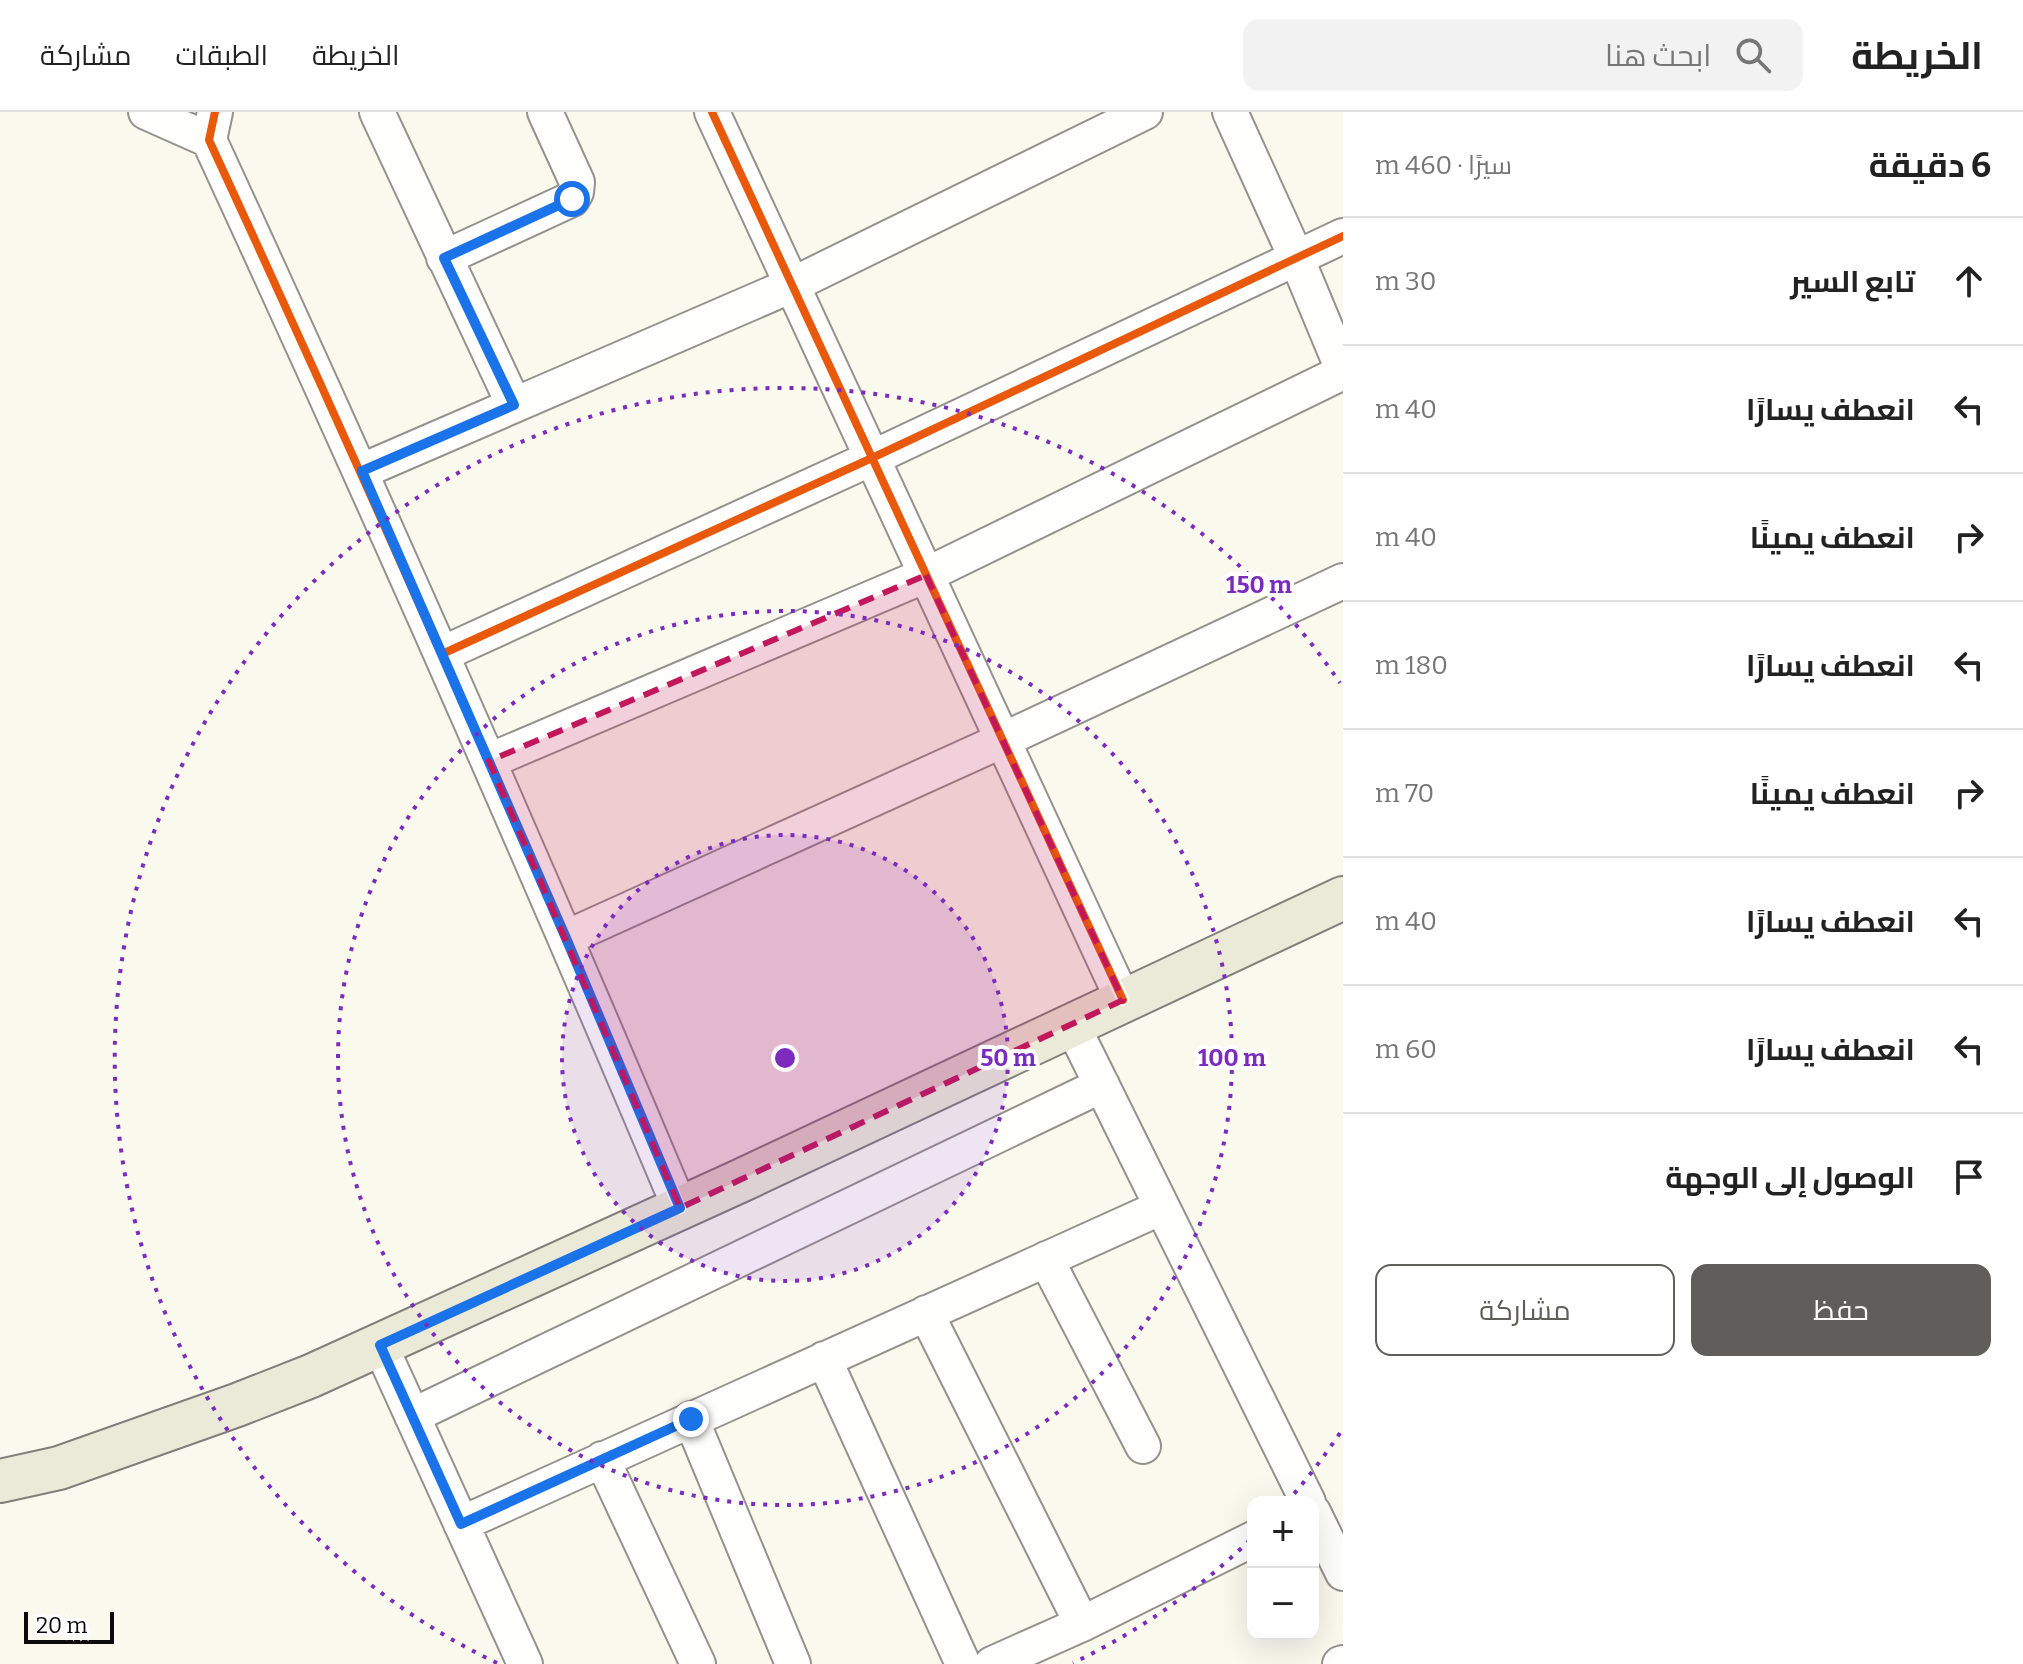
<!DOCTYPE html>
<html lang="ar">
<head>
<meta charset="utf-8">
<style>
  :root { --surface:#fff; --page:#f2f2f2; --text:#222; --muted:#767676; --line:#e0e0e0; --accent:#5f5e5a }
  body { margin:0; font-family:Bitter,Cairo,serif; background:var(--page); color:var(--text); direction:rtl }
  .controls { position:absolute; right:24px; bottom:24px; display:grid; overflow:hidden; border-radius:16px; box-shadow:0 8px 32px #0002 }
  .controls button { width:72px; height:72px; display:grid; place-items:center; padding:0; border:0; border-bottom:2px solid var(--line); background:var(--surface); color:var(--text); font:40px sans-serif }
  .scale { position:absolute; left:24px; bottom:20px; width:90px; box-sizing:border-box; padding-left:8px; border:4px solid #0b0b0b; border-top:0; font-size:22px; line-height:28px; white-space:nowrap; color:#0b0b0b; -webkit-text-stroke:6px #fff; paint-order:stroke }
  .stop { position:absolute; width:24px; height:24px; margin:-18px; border:6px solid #1a73e8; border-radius:50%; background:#fff }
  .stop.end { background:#1a73e8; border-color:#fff; box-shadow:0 2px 8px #0008 }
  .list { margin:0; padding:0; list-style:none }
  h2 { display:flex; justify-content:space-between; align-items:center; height:104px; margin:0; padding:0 32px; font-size:34px }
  h2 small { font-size:26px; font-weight:400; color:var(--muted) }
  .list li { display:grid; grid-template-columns:52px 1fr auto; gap:24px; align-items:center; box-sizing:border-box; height:128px; padding:0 32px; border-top:2px solid var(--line) }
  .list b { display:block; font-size:30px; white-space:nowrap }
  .list em { font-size:26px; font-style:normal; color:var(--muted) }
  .actions { display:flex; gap:16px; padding:24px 32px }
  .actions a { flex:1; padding:18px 0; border:2px solid var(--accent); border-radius:16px; text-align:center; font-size:28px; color:var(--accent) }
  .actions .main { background:var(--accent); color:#fff }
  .icon { flex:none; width:44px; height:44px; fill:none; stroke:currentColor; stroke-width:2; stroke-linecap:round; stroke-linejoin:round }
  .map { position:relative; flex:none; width:1343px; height:1552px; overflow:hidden; direction:ltr }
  header { display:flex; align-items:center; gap:48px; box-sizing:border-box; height:112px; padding:0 40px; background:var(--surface); border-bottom:2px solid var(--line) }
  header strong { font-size:38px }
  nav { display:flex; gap:44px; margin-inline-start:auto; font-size:28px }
  .search { width:560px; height:72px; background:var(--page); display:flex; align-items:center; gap:20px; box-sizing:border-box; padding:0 28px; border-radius:16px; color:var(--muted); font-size:30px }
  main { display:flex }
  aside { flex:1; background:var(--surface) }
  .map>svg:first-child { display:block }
</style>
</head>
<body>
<header>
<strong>الخريطة</strong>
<div class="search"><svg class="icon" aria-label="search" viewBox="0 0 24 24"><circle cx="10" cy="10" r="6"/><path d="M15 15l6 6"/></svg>ابحث هنا</div>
<nav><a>الخريطة</a><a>الطبقات</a><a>مشاركة</a></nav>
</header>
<main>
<aside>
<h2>6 دقيقة<small>سيرًا · 460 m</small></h2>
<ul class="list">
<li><svg class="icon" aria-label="ahead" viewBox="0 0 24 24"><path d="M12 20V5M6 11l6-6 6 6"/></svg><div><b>تابع السير</b></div><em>30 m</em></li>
<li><svg class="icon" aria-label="left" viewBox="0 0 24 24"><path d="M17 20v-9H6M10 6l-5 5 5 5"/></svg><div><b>انعطف يسارًا</b></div><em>40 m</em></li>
<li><svg class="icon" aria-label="right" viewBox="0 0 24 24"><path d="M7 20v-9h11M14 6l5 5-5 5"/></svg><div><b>انعطف يمينًا</b></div><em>40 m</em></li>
<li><svg class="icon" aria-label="left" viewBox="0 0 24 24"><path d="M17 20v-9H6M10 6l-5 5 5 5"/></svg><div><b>انعطف يسارًا</b></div><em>180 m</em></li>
<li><svg class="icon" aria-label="right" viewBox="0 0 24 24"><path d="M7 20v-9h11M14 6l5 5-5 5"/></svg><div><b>انعطف يمينًا</b></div><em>70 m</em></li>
<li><svg class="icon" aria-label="left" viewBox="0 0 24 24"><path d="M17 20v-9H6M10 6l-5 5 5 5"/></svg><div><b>انعطف يسارًا</b></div><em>40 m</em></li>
<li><svg class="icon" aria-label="left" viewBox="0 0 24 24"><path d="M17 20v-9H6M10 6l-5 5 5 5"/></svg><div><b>انعطف يسارًا</b></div><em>60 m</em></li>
<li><svg class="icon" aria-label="arrive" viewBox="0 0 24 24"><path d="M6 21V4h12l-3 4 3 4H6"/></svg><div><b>الوصول إلى الوجهة</b></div></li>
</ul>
<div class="actions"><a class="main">حفظ</a><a>مشاركة</a></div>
</aside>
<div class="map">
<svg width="1343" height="1552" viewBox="0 0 1343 1552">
  <rect width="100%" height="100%" fill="#faf9ee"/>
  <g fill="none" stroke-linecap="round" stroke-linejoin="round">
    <defs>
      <path id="minor" d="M146 0 209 28
        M215 0 209 28C372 381 529 737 680 1096
        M377 0 514 293
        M712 0 1123 888
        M1230 0 1296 145 1343 258
        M444 146 572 87 576 80 577 70 545 0
        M362 359 792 173 1145 0
        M442 542 872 346 1343 124
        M489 649 926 463 1343 260
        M566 826 1003 628 1343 469
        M1072 913 1308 1390
        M1046 1147 1143 1334
        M926 1201 1082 1512
        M380 1233 525 1552
        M824 1247 963 1552
        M412 1304 1102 973
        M691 1307 793 1552
        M602 1347 698 1552
        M1313 1400 1343 1461
        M461 1412 1162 1095
        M992 1552 1082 1512 1253 1427
        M1340 1552 1343 1551"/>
      <path id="major" d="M0 1369 59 1356 237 1293 311 1264 740 1069 1343 786"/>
    </defs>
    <use href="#minor" stroke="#93928d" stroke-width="38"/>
    <use href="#major" stroke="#807f7a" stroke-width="46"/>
    <use href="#minor" stroke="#fefefc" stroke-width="34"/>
    <use href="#major" stroke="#ebe9d8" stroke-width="42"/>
    <defs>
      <path id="cycleway" d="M215 0 209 28C372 381 529 737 680 1096
        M712 0 1123 888
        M442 542 872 346 1343 124"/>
    </defs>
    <use href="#cycleway" stroke="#fff" stroke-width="13"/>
    <use href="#cycleway" stroke="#e8590c" stroke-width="8"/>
  </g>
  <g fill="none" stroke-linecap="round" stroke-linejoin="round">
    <path stroke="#1a73e8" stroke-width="10" d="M572 87 444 146 514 293 362 359 566 826 680 1096 380 1233 461 1412 691 1307"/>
  </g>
  <path fill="#c2185b" fill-opacity="0.2" stroke="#c2185b" stroke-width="6" stroke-dasharray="16 10" stroke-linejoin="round" d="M926 463 1123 888 680 1096 489 649Z"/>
  <circle cx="785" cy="946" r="223" fill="#7b2cbf" fill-opacity=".12"/>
  <g fill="none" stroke="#7b2cbf" stroke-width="4" stroke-dasharray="4 8">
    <circle cx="785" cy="946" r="223"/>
    <circle cx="785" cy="946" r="447"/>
    <path d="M1340 1321A670 670 0 0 1 1287 1390M1250 1428A670 670 0 0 1 1073 1551M497 1551A670 670 0 1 1 1340 571"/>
  </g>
  <circle cx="785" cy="946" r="12" fill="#7b2cbf" stroke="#fff" stroke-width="4"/>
  <g font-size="24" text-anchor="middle" font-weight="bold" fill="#7b2cbf" stroke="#fff" stroke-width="8" stroke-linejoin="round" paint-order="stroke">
    <text x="1259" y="481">150 m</text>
    <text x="1008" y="954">50 m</text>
    <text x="1232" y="954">100 m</text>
  </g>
</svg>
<div class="controls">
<button>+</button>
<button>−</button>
</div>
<div class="scale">20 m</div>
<div class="stop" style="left:572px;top:87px"></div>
<div class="stop end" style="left:691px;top:1307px"></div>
</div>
</main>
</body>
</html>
